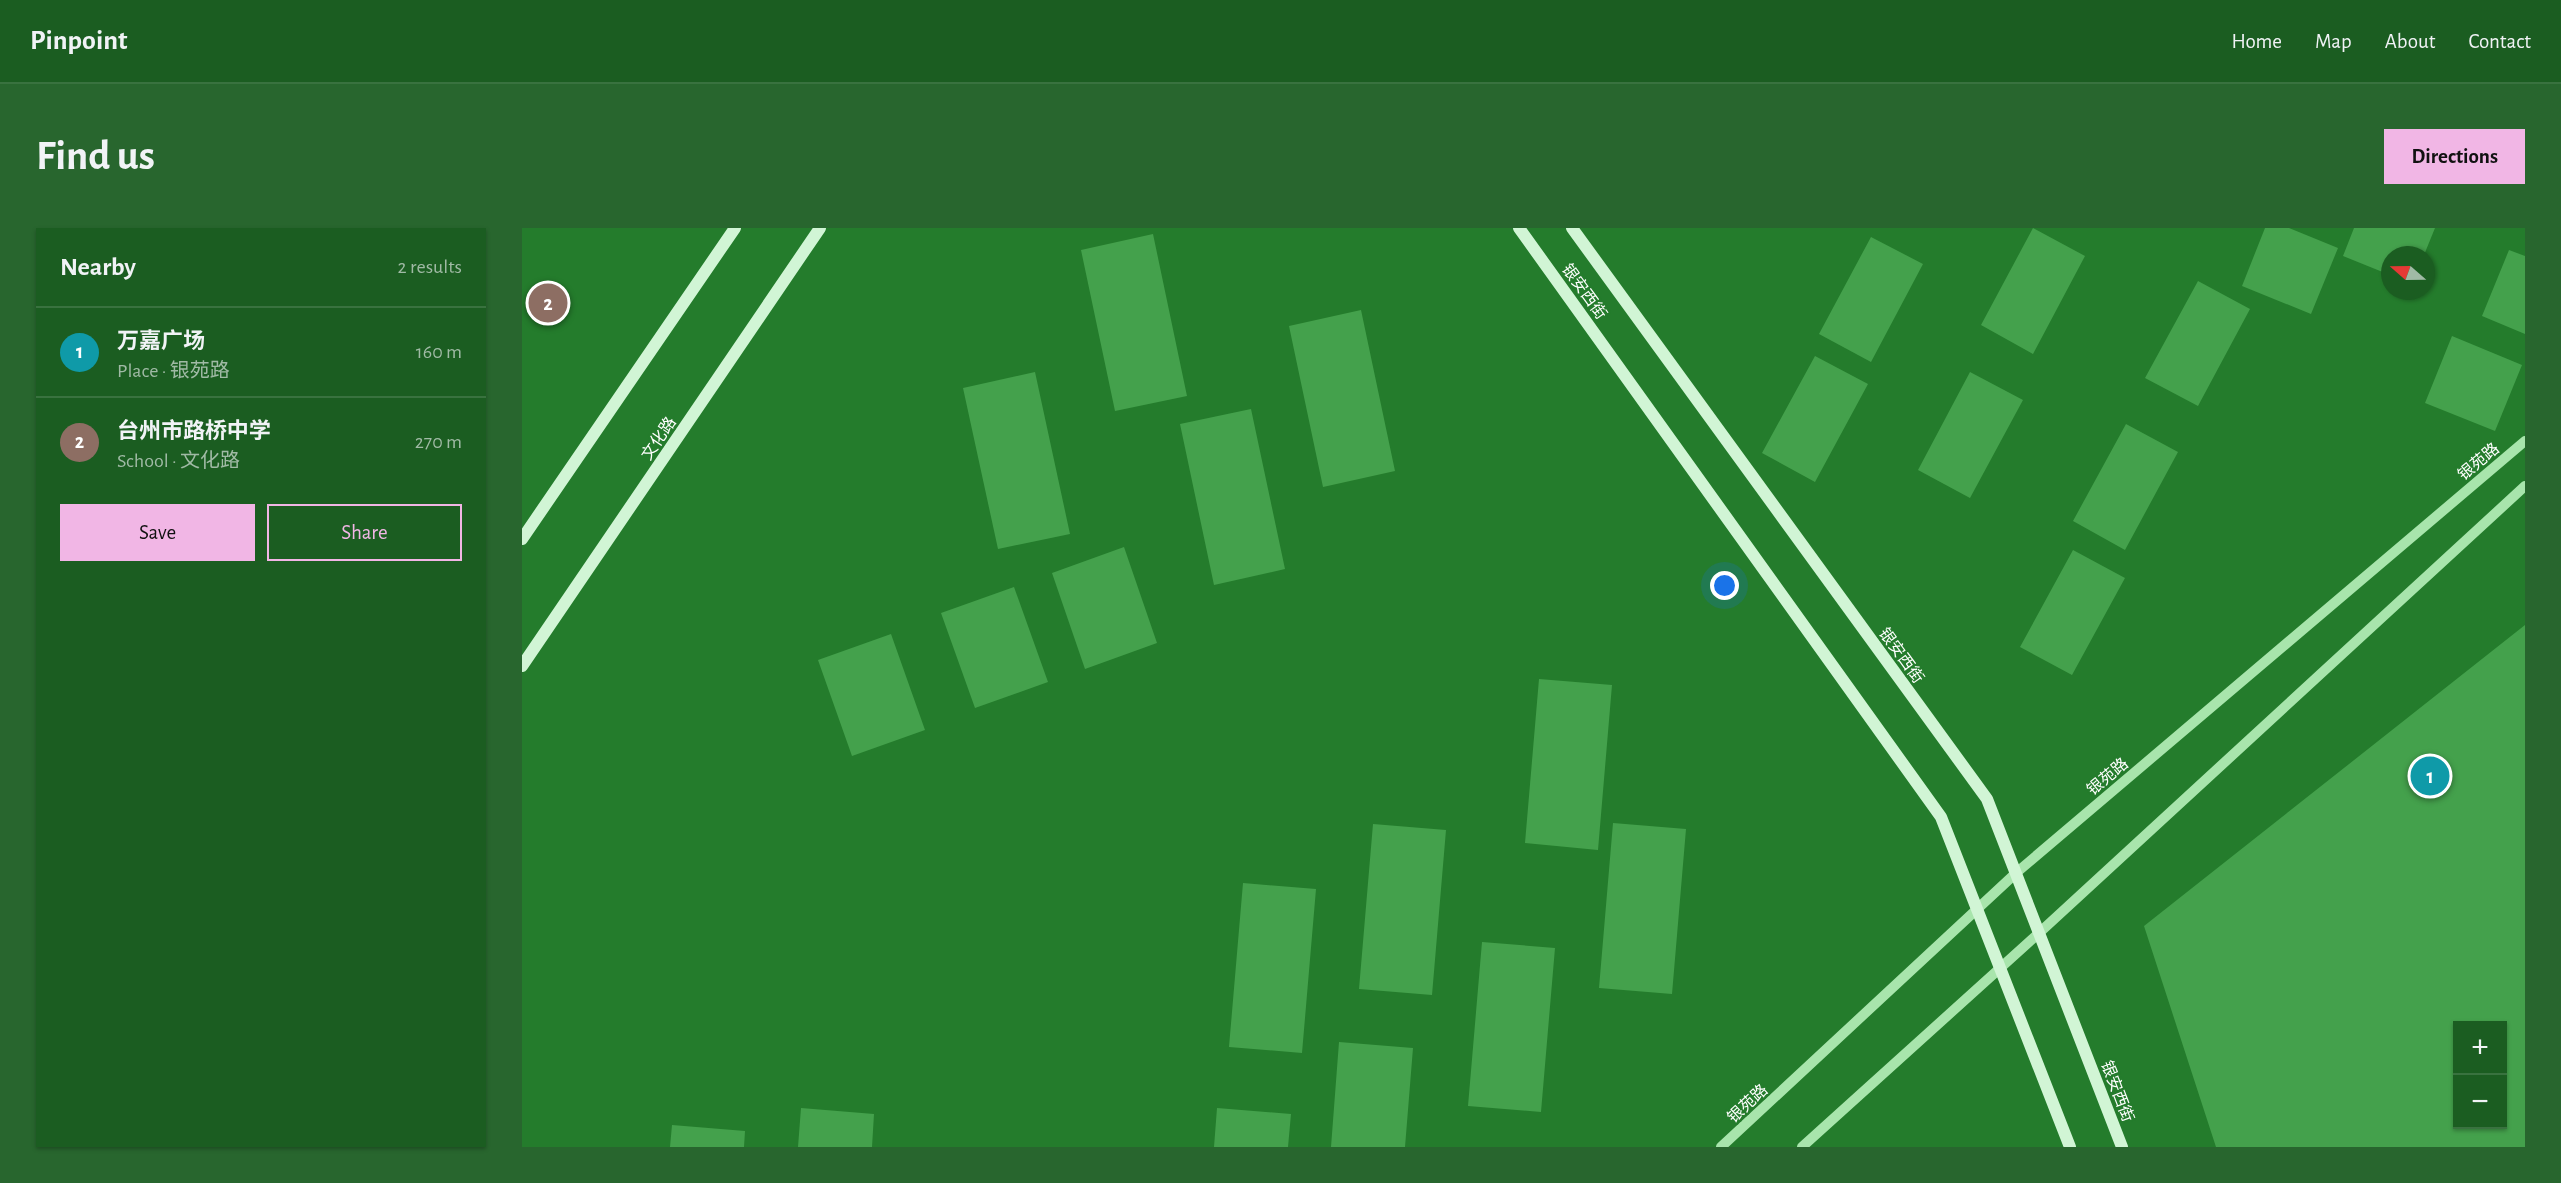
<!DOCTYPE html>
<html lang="en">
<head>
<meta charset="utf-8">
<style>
  :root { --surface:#1b5d21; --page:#28662e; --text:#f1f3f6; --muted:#a0baa5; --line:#39723f; --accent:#f1b6e5 }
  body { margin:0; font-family:"Alegreya Sans","Noto Sans SC",sans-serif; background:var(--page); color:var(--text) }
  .controls { position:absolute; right:18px; bottom:18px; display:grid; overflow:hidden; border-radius:0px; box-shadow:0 2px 4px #0004 }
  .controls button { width:54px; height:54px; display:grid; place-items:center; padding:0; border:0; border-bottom:2px solid var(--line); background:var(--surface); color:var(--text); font:30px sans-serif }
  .compass { position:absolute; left:1859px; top:18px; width:54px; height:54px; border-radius:50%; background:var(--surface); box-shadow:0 2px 4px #0004; rotate:290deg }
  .you { position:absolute; left:1203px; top:358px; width:21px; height:21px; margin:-15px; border:4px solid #fff; border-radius:50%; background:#1a73e8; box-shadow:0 0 0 9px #1a73e833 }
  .badge { display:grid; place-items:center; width:39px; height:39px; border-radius:50%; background:var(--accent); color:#fff; font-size:20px; font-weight:700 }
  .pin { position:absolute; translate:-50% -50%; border:3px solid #fff; box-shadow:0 2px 6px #0006 }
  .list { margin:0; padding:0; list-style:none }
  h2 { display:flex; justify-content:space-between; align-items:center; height:78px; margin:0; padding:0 24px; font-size:26px }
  h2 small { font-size:20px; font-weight:400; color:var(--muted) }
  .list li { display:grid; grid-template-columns:39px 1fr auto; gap:18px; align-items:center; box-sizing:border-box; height:90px; padding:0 24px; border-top:2px solid var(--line) }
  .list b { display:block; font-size:22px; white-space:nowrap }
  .list p { margin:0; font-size:20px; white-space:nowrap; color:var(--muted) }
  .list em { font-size:20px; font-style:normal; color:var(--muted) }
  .actions { display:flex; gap:12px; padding:18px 24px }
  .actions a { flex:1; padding:14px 0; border:2px solid var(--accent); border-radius:0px; text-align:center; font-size:21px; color:var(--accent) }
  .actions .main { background:var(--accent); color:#111 }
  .map { position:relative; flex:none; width:2003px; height:919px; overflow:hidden; border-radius:0px }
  header { display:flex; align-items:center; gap:36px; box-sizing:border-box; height:84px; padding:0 30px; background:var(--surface); border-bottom:2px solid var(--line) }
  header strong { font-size:28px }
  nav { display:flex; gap:33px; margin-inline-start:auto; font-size:21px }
  .intro { display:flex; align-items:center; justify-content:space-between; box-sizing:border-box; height:144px; padding:0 36px }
  h1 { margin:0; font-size:42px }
  .button { padding:15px 27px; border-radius:0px; background:var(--accent); color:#111; font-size:21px; font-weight:700 }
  main { display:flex; gap:36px; padding:0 36px }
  aside { flex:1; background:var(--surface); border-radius:0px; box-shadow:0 2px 4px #0004 }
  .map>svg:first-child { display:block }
</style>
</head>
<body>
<header>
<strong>Pinpoint</strong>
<nav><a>Home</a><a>Map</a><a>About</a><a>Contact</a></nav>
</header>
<div class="intro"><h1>Find us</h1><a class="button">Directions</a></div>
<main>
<aside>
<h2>Nearby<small>2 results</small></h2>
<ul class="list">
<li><span class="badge" style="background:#0f9aa8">1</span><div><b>万嘉广场</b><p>Place · 银苑路</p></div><em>160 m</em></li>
<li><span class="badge" style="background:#8d6e63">2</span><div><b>台州市路桥中学</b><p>School · 文化路</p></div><em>270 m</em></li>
</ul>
<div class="actions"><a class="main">Save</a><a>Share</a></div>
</aside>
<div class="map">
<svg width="2003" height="919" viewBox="0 0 2003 919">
  <rect width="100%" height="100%" fill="#247c2c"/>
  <path fill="#44a14c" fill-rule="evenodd" d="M1511 0 1563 28 1511 126 1459 97Z
    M1743 0H1767L1816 20 1789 86 1720 58Z
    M1832 0H1913L1902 27H1868V47L1821 28Z
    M631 6 665 168 593 183 559 22Z
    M1349 9 1401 36 1349 134 1297 106Z
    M1987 22 2003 28V106L1960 88Z
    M1676 53 1728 81 1676 178 1623 150Z
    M839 82 873 243 801 259 767 98Z
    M1930 108 2000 137 1973 203 1903 175Z
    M1293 128 1346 156 1293 254 1240 225Z
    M513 144 548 306 476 321 441 160Z
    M1448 144 1501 172 1448 270 1396 242Z
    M729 181 763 341 692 357 658 196Z
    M1604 196 1656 224 1603 322 1551 293Z
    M602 319 635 415 563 441 530 345Z
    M1551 322 1603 350 1550 447 1498 419Z
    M492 359 526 454 453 480 419 385Z
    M2003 397V919H1694L1622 698ZM1936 798H1980V896H1936Z
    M369 406 403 502 330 528 296 432Z
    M1017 451 1090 457 1076 622 1003 615Z
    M1091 595 1164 601 1150 766 1077 760Z
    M851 596 924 602 910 767 837 761Z
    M721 655 794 661 780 825 707 819Z
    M960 714 1033 720 1019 884 946 878Z
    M817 814 891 820 883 919H809Z
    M279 880 352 886 350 919H276Z
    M695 880 769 886 766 919H692Z
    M150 897 223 903 222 919H148Z"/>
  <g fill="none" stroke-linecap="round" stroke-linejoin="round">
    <path stroke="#a8e5ac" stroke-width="10" d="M1199 919 1494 645 2003 213
      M1280 919 1517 705 2003 258"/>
    <path stroke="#d1f5d5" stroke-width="12" d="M997 0 1419 589 1548 919
      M1050 0 1465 571 1600 919
      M0 311 213 0
      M0 438 298 0"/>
  </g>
  <g text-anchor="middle" stroke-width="4.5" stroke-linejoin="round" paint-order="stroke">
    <g font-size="16" fill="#fff" stroke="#247c2c">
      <text transform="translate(1063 63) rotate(54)" y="6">银安西街</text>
      <text transform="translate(136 210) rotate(-56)" y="6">文化路</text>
      <text transform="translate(1956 233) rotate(-40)" y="6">银苑路</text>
      <text transform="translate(1380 427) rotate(54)" y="6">银安西街</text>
      <text transform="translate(1585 548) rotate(-40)" y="6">银苑路</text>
      <text transform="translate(1596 863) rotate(69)" y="6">银安西街</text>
      <text transform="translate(1225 875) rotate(-43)" y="6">银苑路</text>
    </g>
  </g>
</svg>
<div class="controls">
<button>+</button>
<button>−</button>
</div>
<svg class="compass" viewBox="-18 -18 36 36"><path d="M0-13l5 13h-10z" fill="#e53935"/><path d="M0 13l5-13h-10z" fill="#a0baa5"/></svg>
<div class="you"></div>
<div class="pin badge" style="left:1908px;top:548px;background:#0f9aa8">1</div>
<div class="pin badge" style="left:26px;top:75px;background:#8d6e63">2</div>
</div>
</main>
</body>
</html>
